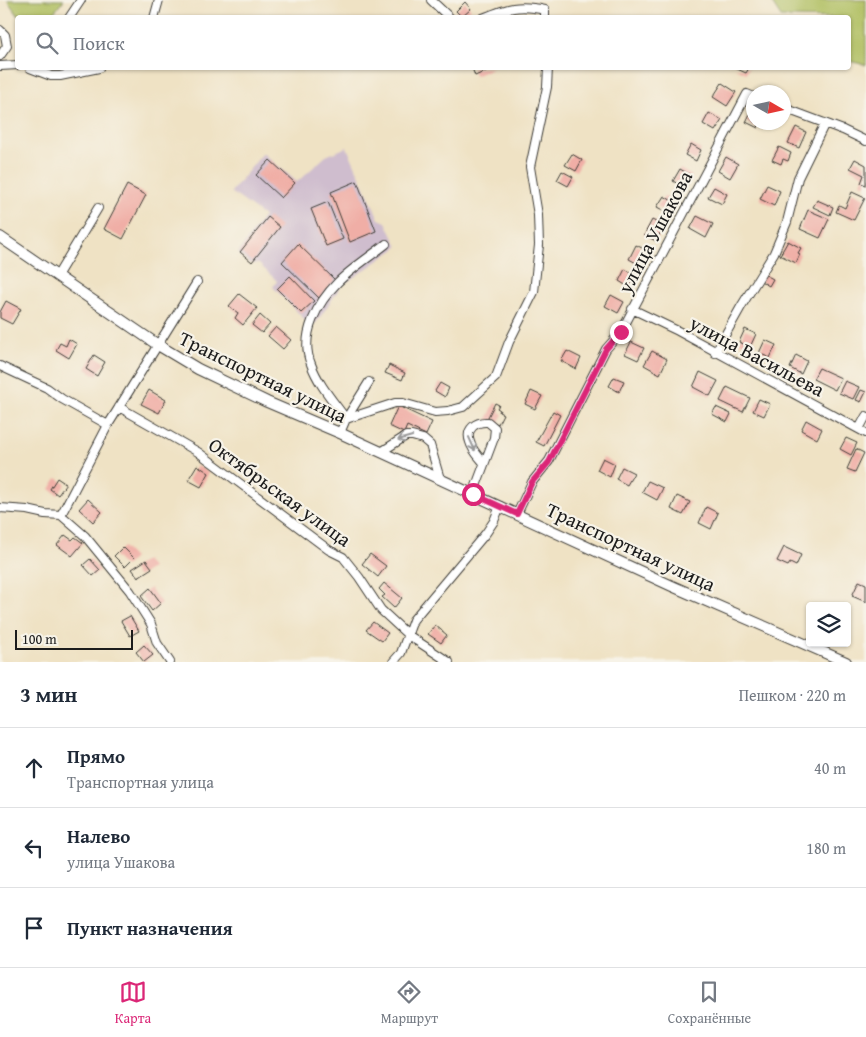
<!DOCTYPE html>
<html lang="ru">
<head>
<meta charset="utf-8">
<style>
  :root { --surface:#fff; --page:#f2f2f3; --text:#1f2937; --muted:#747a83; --line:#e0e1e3; --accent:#db2777 }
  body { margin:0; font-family:"Gentium Book Plus",serif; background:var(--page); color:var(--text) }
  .controls { position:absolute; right:15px; bottom:15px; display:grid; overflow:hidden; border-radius:5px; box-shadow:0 1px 4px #0004 }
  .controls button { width:45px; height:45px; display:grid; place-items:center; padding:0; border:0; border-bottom:1px solid var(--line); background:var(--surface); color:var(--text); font:25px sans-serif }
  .compass { position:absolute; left:746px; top:85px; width:45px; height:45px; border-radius:50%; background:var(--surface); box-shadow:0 1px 4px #0004; rotate:99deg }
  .scale { position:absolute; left:15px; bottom:12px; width:118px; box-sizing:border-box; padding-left:5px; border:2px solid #1c1c1c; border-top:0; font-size:14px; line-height:18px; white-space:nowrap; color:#1c1c1c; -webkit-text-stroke:4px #f7f3e8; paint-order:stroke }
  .stop { position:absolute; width:15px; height:15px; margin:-11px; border:4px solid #db2777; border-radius:50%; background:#fff }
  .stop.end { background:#db2777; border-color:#fff; box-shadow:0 1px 5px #0008 }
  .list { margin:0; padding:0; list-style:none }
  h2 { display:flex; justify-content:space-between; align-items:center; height:65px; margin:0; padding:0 20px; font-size:21px }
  h2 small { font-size:16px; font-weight:400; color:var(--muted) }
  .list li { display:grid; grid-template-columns:32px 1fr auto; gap:15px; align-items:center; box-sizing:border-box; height:80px; padding:0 20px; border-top:1px solid var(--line) }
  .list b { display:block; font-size:19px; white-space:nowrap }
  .list p { margin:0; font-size:16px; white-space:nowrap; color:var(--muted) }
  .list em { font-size:16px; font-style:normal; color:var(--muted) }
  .icon { flex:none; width:28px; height:28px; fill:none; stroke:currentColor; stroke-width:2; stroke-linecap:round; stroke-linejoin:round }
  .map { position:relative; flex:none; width:866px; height:662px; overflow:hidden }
  .search { position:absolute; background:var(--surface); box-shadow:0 1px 4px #0004; left:15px; right:15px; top:15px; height:55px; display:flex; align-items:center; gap:12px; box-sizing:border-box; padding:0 18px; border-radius:5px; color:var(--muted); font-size:19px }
  .sheet { height:305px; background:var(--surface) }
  nav { display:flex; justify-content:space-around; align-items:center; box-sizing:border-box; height:70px; border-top:1px solid var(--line); background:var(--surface); font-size:14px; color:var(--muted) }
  nav a { display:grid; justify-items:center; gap:2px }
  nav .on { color:var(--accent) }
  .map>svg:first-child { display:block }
</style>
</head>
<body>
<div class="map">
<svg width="866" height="662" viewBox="0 0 866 662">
  <rect width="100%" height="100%" fill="#f7f3e8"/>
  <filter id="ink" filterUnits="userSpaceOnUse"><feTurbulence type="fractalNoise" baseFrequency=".02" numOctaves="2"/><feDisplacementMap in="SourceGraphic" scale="10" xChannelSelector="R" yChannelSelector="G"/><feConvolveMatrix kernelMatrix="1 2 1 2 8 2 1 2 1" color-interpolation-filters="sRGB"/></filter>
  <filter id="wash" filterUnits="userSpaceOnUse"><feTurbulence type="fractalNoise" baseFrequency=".0096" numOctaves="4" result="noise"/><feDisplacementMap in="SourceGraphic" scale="20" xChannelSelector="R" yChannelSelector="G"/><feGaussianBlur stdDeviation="1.12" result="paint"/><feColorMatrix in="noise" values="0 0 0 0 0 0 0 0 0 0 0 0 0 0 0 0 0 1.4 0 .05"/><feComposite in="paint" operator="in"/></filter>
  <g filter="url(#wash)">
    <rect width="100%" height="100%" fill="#efe2c4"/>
    <path fill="#cfbdce" d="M347 147 379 219 386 222 398 247 341 286 316 323H308L273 287 277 281 259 264 249 263 238 253 264 216 231 192 263 153 297 182 326 156Z"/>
    <path fill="#b0bf62" stroke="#666e3f" d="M7 0H64L50 17 20 18Z
      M770 0H866V65L849 61 848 18 781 17Z"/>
    <g id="blocks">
      <path fill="#f0aea6" d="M465 2 471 9 462 17 456 11Z
        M472 68H493L475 76Z
        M735 68H749L746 73Z
        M722 83 736 92 727 106 713 97Z
        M754 106V122H760L758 128 746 122Z
        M709 113 722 120 715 131 703 124Z
        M796 127 806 132 799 148 788 143Z
        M691 144 701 150 696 161 685 155Z
        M779 147 791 153 788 161 783 159 781 164 772 160Z
        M572 154 582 160 576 171 565 165Z
        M726 157 738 164 730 178 718 171Z
        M855 159 866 165V185L861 183 864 175 850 168Z
        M270 160 295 183 281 198 256 175Z
        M680 169 692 176 685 188 673 181Z
        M562 171 573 177 568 186 557 180Z
        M357 181 376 231 350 242 331 192Z
        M127 185 146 195 123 239 104 229Z
        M767 185 780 191 774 206 760 199Z
        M714 187 727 194 722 204 708 197Z
        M852 192 865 198 854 220 836 212 839 205 845 208Z
        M664 196 674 202 668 213 657 207Z
        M817 200 833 207 830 215 813 207Z
        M328 202 343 239 326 246 311 209Z
        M808 210 829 219 820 238 800 229Z
        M697 216 713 224 706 238 690 229Z
        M268 217 280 227 252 262 240 252Z
        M652 220 664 226 656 241 644 235Z
        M788 241 801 248 798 253 800 254 796 263 780 255Z
        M298 244 335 280 319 298 282 262Z
        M636 245 648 251 640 265 629 259Z
        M625 269 636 276 630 288 619 281Z
        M762 273 773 279 769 286 759 280Z
        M290 276 314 301 301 313 277 289Z
        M239 294 257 308 243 325 235 318 238 313 229 306Z
        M611 295 624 302 618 313 605 306Z
        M6 301 21 309 12 324 0 318V312Z
        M260 315 270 324 262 333 252 325Z
        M276 327 291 340 283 349 268 336Z
        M745 329 756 334 750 347 739 342Z
        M69 339 77 344 69 358 56 350 60 343 66 346Z
        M765 340 776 345 770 358 759 353Z
        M631 342 644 348 638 360 625 354Z
        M567 351 581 358 576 369 561 361Z
        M652 351 667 359 660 374 644 365Z
        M94 355 105 362 97 376 86 369Z
        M796 355 807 361 801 374 790 368Z
        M389 365 405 373 402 380 385 373Z
        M819 368 841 378 835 390 813 379Z
        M700 372 718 381 710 396 693 387Z
        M614 377 624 381 619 392 609 386Z
        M845 381 859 387 853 399 839 393Z
        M440 383 449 388 445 397 435 391Z
        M727 387 750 398 743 412 720 401Z
        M149 390 166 400 159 413 141 404Z
        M861 390 866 392 861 402 856 400Z
        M531 391 542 396 535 409 525 404Z
        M759 399 770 404 764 416 753 411Z
        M495 403 499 405 497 408 500 410 499 412 503 414 498 424 487 419Z
        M398 406 432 422 426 435 407 426 404 433 389 426Z
        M716 407 731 414 727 422 712 414Z
        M553 411 560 415 544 446 536 442Z
        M806 420 822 429 817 439 801 430Z
        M846 438 857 443 851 455 840 449Z
        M856 449 864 453 855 472 847 469Z
        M603 458 615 464 610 477 597 470Z
        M197 465 209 473 201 487 188 480Z
        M622 467 634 473 627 485 616 479Z
        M57 478 66 484 58 495 50 489Z
        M648 481 663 488 657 500 642 492Z
        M677 496 690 502 683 515 671 509Z
        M88 499 102 512 93 522 79 509Z
        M706 507 718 513 711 529 699 523Z
        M65 535 72 540 75 537 83 543 72 556 57 545Z
        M123 547 134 558 125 567 114 556Z
        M784 547 801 555 796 566 790 563 788 566 777 561Z
        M370 554 386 566 378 577 362 564Z
        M90 559 100 570 93 576 83 565Z
        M146 560 152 568 138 577 132 569Z
        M859 581 866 584V602L852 596Z
        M384 583 402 598 394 608 382 597 385 595 379 589Z
        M150 588 161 603 152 611 141 596Z
        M130 616 139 631 130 636 121 621Z
        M373 622 388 633 382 641 366 630Z
        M435 625 447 635 441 643 428 634Z
        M144 645 153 655 144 662 136 652Z"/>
    </g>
  </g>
  <g filter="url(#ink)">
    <use href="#blocks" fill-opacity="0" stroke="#3c3a35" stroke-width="1"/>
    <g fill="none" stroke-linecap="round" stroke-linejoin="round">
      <defs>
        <path id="minor" d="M431 0 450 18
          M69 18 81 0
          M154 18 159 0
          M483 18C508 8 518 4 545 10V18
          M0 30 5 35 7 46 0 56
          M0 66 18 65
          M30 68 51 76H60L99 68
          M784 108 843 130 866 141
          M57 276 98 208
          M632 309 678 331 866 433
          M715 353 742 305 774 253 787 222 798 178 825 123
          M0 366 47 388 62 399 108 425
          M119 407 198 452 329 550 343 557 359 577 381 610 408 635 449 662
          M346 419 395 403H403L435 412 448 411 463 407 496 377 509 342 534 292 539 245 538 215 530 167 547 87 548 68
          M346 419 369 382
          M859 429 866 416
          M340 433 346 419C334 402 318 384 311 364 299 335 318 302 338 282 352 268 371 256 386 244
          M381 452 406 436H412L423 439 430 445 440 479
          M473 494 494 438 495 428 488 422C476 421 465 429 470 442 472 450 479 457 484 463
          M0 508 27 510 45 514 61 515 85 536 130 591 151 624 157 643 170 662
          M517 514 532 482 549 461 606 349 621 332 747 94 754 97
          M61 515 108 425 197 282
          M393 662 401 653 413 620 486 533 494 521 500 506"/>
        <path id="major" d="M0 237 158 345 198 369 267 402 342 434 672 586 846 662"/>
      </defs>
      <use href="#minor" stroke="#3c3a35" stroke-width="10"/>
      <use href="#major" stroke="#3c3a35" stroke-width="12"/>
      <use href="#minor" stroke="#fff" stroke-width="8"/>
      <use href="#major" stroke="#fff" stroke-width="10"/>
    </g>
    <defs><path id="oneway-shaft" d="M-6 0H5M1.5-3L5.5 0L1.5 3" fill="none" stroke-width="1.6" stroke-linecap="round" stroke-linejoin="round" transform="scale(1.25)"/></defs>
    <g stroke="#999">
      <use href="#oneway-shaft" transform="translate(405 438) rotate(164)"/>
      <use href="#oneway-shaft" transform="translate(472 444) rotate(66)"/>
    </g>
  </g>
  <g fill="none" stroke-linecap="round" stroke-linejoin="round" filter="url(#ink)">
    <path stroke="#db2777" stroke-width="6" d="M473 494 517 514 532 482 549 462 606 349 621 332"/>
  </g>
  <g text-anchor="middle" stroke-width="4.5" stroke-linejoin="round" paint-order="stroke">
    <g font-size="20" fill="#1c1c1c" stroke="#f7f3e8">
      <text transform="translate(655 232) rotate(-62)" y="7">улица Ушакова</text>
      <text transform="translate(757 356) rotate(28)" y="7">улица Васильева</text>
      <text transform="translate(263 377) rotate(26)" y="7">Транспортная улица</text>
      <text transform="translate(280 492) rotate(36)" y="7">Октябрьская улица</text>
      <text transform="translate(631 547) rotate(25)" y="7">Транспортная улица</text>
    </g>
  </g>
</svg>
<div class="controls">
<button><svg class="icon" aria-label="layers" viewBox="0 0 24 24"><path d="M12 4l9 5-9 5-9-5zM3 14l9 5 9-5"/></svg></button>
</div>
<svg class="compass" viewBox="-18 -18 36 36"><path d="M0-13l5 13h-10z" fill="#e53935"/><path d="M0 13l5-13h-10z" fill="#747a83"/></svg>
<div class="scale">100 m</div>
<div class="stop" style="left:473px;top:494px"></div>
<div class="stop end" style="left:621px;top:332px"></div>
<div class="search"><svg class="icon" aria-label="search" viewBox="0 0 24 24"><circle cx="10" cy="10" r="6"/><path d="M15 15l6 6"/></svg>Поиск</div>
</div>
<section class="sheet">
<h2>3 мин<small>Пешком · 220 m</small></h2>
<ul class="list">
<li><svg class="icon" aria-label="ahead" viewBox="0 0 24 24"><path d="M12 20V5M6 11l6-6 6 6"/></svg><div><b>Прямо</b><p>Транспортная улица</p></div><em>40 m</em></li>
<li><svg class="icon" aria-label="left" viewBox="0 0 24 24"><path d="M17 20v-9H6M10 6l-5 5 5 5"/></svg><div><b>Налево</b><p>улица Ушакова</p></div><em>180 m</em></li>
<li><svg class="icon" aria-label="arrive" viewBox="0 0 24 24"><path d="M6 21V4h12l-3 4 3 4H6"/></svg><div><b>Пункт назначения</b></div></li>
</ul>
</section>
<nav>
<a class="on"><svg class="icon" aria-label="map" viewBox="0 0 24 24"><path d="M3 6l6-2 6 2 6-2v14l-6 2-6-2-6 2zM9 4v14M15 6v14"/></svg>Карта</a>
<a><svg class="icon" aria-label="directions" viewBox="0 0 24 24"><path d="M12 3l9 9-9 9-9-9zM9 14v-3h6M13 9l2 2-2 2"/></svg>Маршрут</a>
<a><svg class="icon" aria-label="saved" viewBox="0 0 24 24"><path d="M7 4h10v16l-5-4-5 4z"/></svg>Сохранённые</a>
</nav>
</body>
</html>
